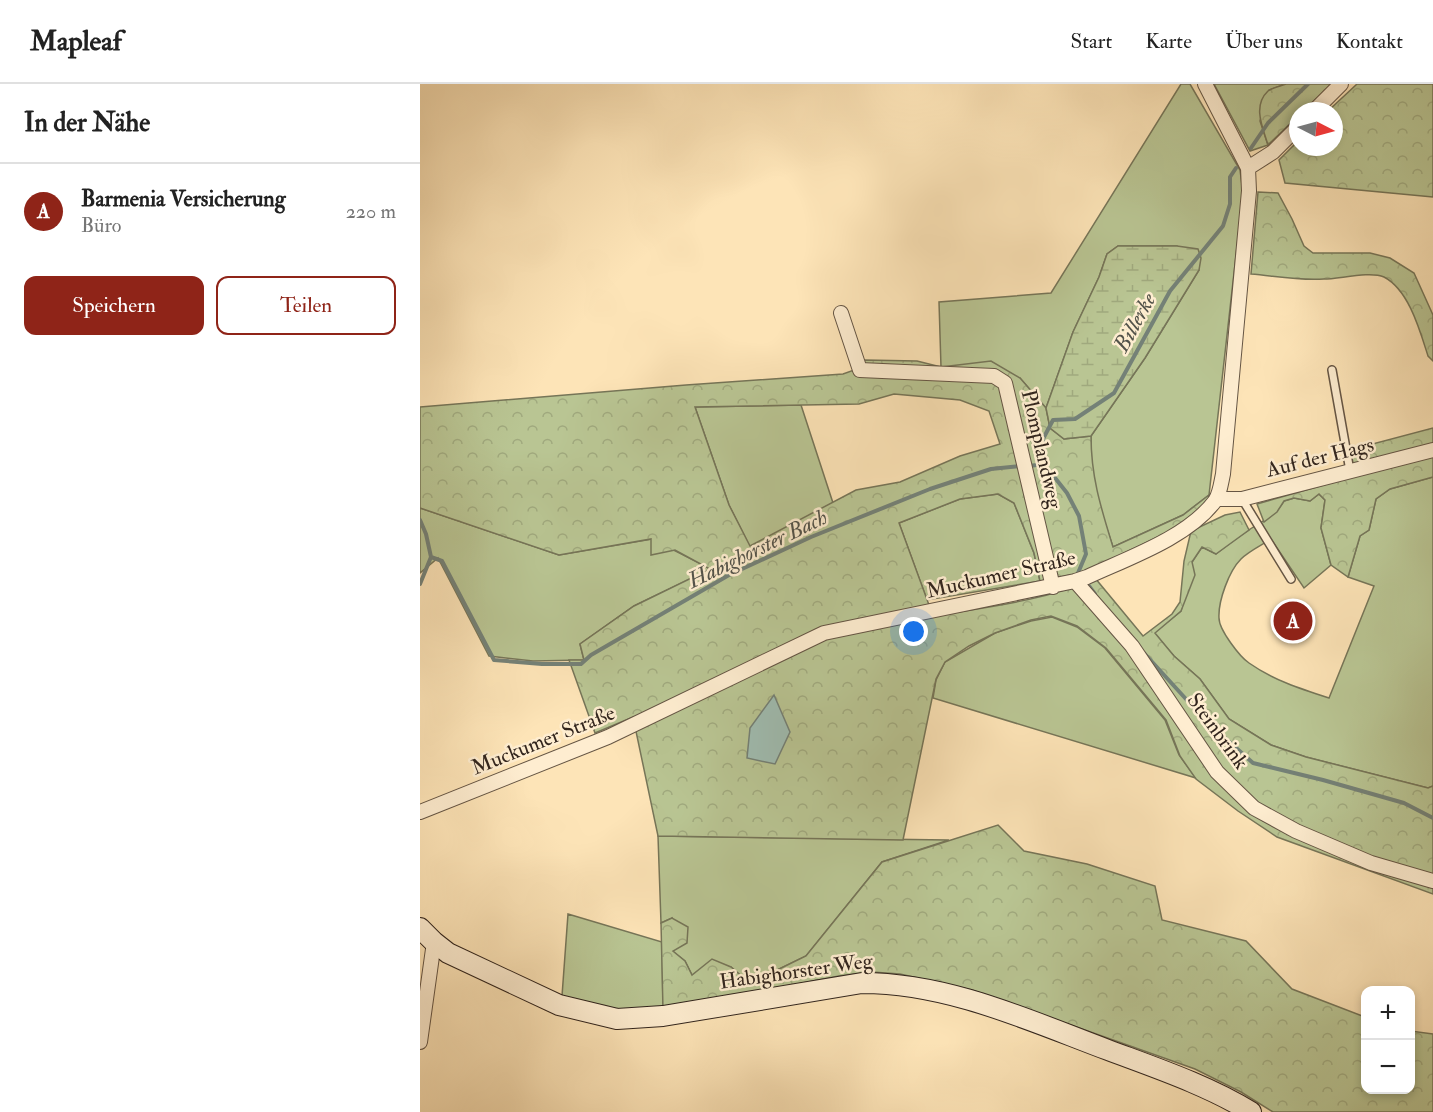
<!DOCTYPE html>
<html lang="de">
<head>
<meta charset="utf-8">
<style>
  :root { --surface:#fff; --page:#f2f2f2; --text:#222; --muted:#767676; --line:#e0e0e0; --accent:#8f2418 }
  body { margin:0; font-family:"IM FELL Double Pica",serif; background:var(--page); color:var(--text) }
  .controls { position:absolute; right:18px; bottom:18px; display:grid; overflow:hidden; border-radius:12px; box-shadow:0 3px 9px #0003 }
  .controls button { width:54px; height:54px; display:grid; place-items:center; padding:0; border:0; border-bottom:2px solid var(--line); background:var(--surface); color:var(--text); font:30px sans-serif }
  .compass { position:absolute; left:869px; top:18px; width:54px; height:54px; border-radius:50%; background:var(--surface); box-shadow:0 3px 9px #0003; rotate:96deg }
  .you { position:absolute; left:494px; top:548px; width:21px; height:21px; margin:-15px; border:4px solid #fff; border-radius:50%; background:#1a73e8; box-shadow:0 0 0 9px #1a73e833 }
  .badge { display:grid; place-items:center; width:39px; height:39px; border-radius:50%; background:var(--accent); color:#fff; font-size:20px; font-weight:700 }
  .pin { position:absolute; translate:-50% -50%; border:3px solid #fff; box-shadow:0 2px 6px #0006 }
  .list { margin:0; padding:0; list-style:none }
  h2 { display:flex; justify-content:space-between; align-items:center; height:78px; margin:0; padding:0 24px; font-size:26px }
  h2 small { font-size:20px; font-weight:400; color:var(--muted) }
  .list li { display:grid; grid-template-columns:39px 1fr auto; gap:18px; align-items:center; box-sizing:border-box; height:96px; padding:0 24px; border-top:2px solid var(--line) }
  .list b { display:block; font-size:22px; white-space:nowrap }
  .list p { margin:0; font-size:20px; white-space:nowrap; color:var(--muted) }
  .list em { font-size:20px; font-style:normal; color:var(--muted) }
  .actions { display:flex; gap:12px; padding:18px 24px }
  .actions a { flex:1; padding:14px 0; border:2px solid var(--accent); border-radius:12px; text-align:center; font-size:21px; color:var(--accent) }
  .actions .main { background:var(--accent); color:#fff }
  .map { position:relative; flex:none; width:1013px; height:1028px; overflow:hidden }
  header { display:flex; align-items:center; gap:36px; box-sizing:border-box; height:84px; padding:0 30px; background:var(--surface); border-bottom:2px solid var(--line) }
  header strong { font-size:28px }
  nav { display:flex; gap:33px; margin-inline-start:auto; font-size:21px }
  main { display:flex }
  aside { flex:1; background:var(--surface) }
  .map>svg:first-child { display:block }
</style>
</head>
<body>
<header>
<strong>Mapleaf</strong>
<nav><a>Start</a><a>Karte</a><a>Über uns</a><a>Kontakt</a></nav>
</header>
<main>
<aside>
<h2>In der Nähe<small></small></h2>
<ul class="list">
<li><span class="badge">A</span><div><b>Barmenia Versicherung</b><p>Büro</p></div><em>220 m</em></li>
</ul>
<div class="actions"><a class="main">Speichern</a><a>Teilen</a></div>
</aside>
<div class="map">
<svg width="1013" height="1028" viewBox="0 0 1013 1028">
  <defs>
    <pattern id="forest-crowns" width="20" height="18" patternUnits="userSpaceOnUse" patternTransform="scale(1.5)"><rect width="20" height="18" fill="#b9c593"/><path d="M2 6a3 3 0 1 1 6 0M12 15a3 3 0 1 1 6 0" fill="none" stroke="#a0a97e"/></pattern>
    <pattern id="wetland-marsh" width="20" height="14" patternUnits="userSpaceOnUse" patternTransform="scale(1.5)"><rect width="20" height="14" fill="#b9c593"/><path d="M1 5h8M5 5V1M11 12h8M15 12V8" fill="none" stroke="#a0a97e"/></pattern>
  </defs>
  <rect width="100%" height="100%" fill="#fde4b7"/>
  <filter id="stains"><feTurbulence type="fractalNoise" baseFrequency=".00333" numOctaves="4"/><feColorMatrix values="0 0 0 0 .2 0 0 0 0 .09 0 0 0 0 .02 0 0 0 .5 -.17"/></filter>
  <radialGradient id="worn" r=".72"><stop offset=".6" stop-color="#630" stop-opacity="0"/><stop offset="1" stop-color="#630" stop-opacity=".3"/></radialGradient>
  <path fill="#b9c593" stroke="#767558" stroke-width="1.5" d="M761 0H770L820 86 823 109 789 411 763 431 693 463 677 415 671 378V352L725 274 779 186 757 162H698L687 170 679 193 653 248 626 324 600 294 521 283 519 218 631 209Z
    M794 0H866L849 6 840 37 848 61 830 67Z
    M381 321 413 419 330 463 309 421 275 323Z
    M1013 393V702L1008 704 886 673 851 661 809 635 780 595 754 572 734 549 761 527 772 478 782 463 796 470C806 462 816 454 827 447 842 437 854 433 864 417L874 414 890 417 899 410 905 416 901 444 911 481 884 504 851 455C842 461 829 467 821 475 809 487 798 517 799 534 799 546 820 573 829 579 853 596 881 605 909 614L954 502 928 493 940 452 949 446 956 415 970 405Z
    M578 410 594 419 614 469 620 497 507 516 479 439 540 415Z
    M0 424 139 471 232 455 291 485 214 522 160 560 164 576 113 577 69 572 18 474 0 489Z
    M632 533 657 543 685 564 745 636 759 671 776 694 513 614 516 596 525 578 575 549 611 537Z
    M238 752 529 756 462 778 386 872 347 891 325 896 311 883 272 891 265 877 252 867V834L241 839Z
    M148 830 242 858 243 926C206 929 177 923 142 912Z"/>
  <path fill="url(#forest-crowns)" stroke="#767558" stroke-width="1.5" fill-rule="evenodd" d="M866 0H912L884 27H878V32L848 61C843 44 832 22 848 7 852 4 861 2 866 0Z
    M937 0H1013V113L865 99 859 76 878 57V63H914V27H908Z
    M838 108 858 109 872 135 884 162 893 169H950L970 174 994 189 1013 231V277L1008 272C1000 247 989 206 964 193 950 187 919 195 904 195 880 197 855 192 831 190Z
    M445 276 497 277 521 283 571 277 600 294 626 324 630 344 644 355 671 352C671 393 681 424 693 463L763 431 789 411V414L768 437 744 450 665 488 620 497 614 469 594 419 578 410 540 415 479 439 513 532C567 523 625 517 675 494L723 552 752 530 760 518 764 477 771 447 805 431 820 428 829 446 796 470 782 463 772 478 775 491 761 527 735 549 754 572 780 595 809 635 851 661 886 673 1008 704 1013 702V810L857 753 818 727 776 695 760 672 746 636 686 564 657 542 631 532 611 536 575 549 549 562 525 578 516 595 483 756 238 752 213 633 175 649 149 576H164L160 560 214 522 290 485 255 466 231 471V455L139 471 0 424V323L266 301 423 290 440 284ZM474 310 540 316 569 327 580 360 540 372 480 398 436 406 330 462 309 421 275 323 439 320Z
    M1013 344V393L970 405 956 415 949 446 940 452 928 493 911 481 901 444 905 416 899 410 890 417 874 414 864 417 857 428 844 438 837 420 932 393 926 367Z
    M578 741 604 767 667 780 735 802 742 836 826 857 872 905 945 933 946 1006H990L991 947 1013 950V1028H853L821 1008 775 985 552 906 480 890 452 888 419 892 243 926 241 839 252 834 268 843 267 859 253 867 265 877 272 891 292 875 311 883 325 895 347 891 386 872 462 778Z"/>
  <path fill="url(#wetland-marsh)" stroke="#767558" stroke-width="1.5" d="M698 162H757L778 165 781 174 779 186 725 274 671 352 644 355 630 344 626 324 653 248 679 193 687 170Z"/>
  <path fill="#a0beb3" stroke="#748177" stroke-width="1.5" d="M354 611 370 648 355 680 327 674 330 644Z"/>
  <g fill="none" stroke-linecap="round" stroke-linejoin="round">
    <path stroke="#748177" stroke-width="4" d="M831 64 848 39 888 0
      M624 380 623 355 633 336 655 335 694 309 750 207 803 142 810 120V93L816 84
      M609 382 624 380 647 409 659 432 666 470 658 489
      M0 436 6 450 11 473
      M0 500 11 473 22 477 74 576 122 580H161L171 571 309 491 391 453 510 405 571 385 601 382
      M669 502 675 510
      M724 569 786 637 833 679 903 696 984 719 1013 734"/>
    <defs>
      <path id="lane" d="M912 286 930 387
        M822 415 871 495"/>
      <path id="street" d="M894 27 921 0
        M828 84 853 68 878 43
        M421 229 440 286 574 292 585 299 633 503
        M796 415H822L1013 366
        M655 497 712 562 797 688 834 724 876 747 951 779 1013 797
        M0 728 188 653 404 549 655 497 667 493C708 474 767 454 795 417 800 410 801 399 803 390L829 107 828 84 785 0
        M0 958 14 858"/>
      <path id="secondary" d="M0 844 14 858 28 869 139 921 197 935 243 932 442 899C528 899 608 936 688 966 736 984 787 1001 831 1028"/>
    </defs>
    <use href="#lane" stroke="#655544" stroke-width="10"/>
    <use href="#street" stroke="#655544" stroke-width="16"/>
    <use href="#secondary" stroke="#32251d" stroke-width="22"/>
    <use href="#lane" stroke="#feedd0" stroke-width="7"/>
    <use href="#street" stroke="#feedd0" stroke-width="14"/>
    <use href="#secondary" stroke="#feedd0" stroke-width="20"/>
  </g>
  <g text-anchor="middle" stroke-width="5" stroke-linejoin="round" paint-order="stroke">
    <g font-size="21" fill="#32251d" stroke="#feedd0">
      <text transform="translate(622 365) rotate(77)" y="7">Plomplandweg</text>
      <text transform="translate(900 373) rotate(-14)" y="7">Auf der Hags</text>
      <text transform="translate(581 490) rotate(-13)" y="7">Muckumer Straße</text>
      <text transform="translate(798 647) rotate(54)" y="7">Steinbrink</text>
      <text transform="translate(123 656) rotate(-22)" y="7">Muckumer Straße</text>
      <text transform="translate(376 887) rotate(-8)" y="7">Habighorster Weg</text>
    </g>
    <g font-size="22" font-style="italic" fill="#53534a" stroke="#feedd0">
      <text transform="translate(714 238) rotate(-61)" y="8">Billerke</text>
      <text transform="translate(337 464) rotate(-26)" y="8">Habighorster Bach</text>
    </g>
  </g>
  <rect width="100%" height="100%" filter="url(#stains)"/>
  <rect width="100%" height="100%" fill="url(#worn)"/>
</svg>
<div class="controls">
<button>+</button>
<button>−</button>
</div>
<svg class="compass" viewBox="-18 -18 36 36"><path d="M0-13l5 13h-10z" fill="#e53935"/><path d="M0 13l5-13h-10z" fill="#767676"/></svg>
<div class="you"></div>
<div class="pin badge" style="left:873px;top:537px">A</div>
</div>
</main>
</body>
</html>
